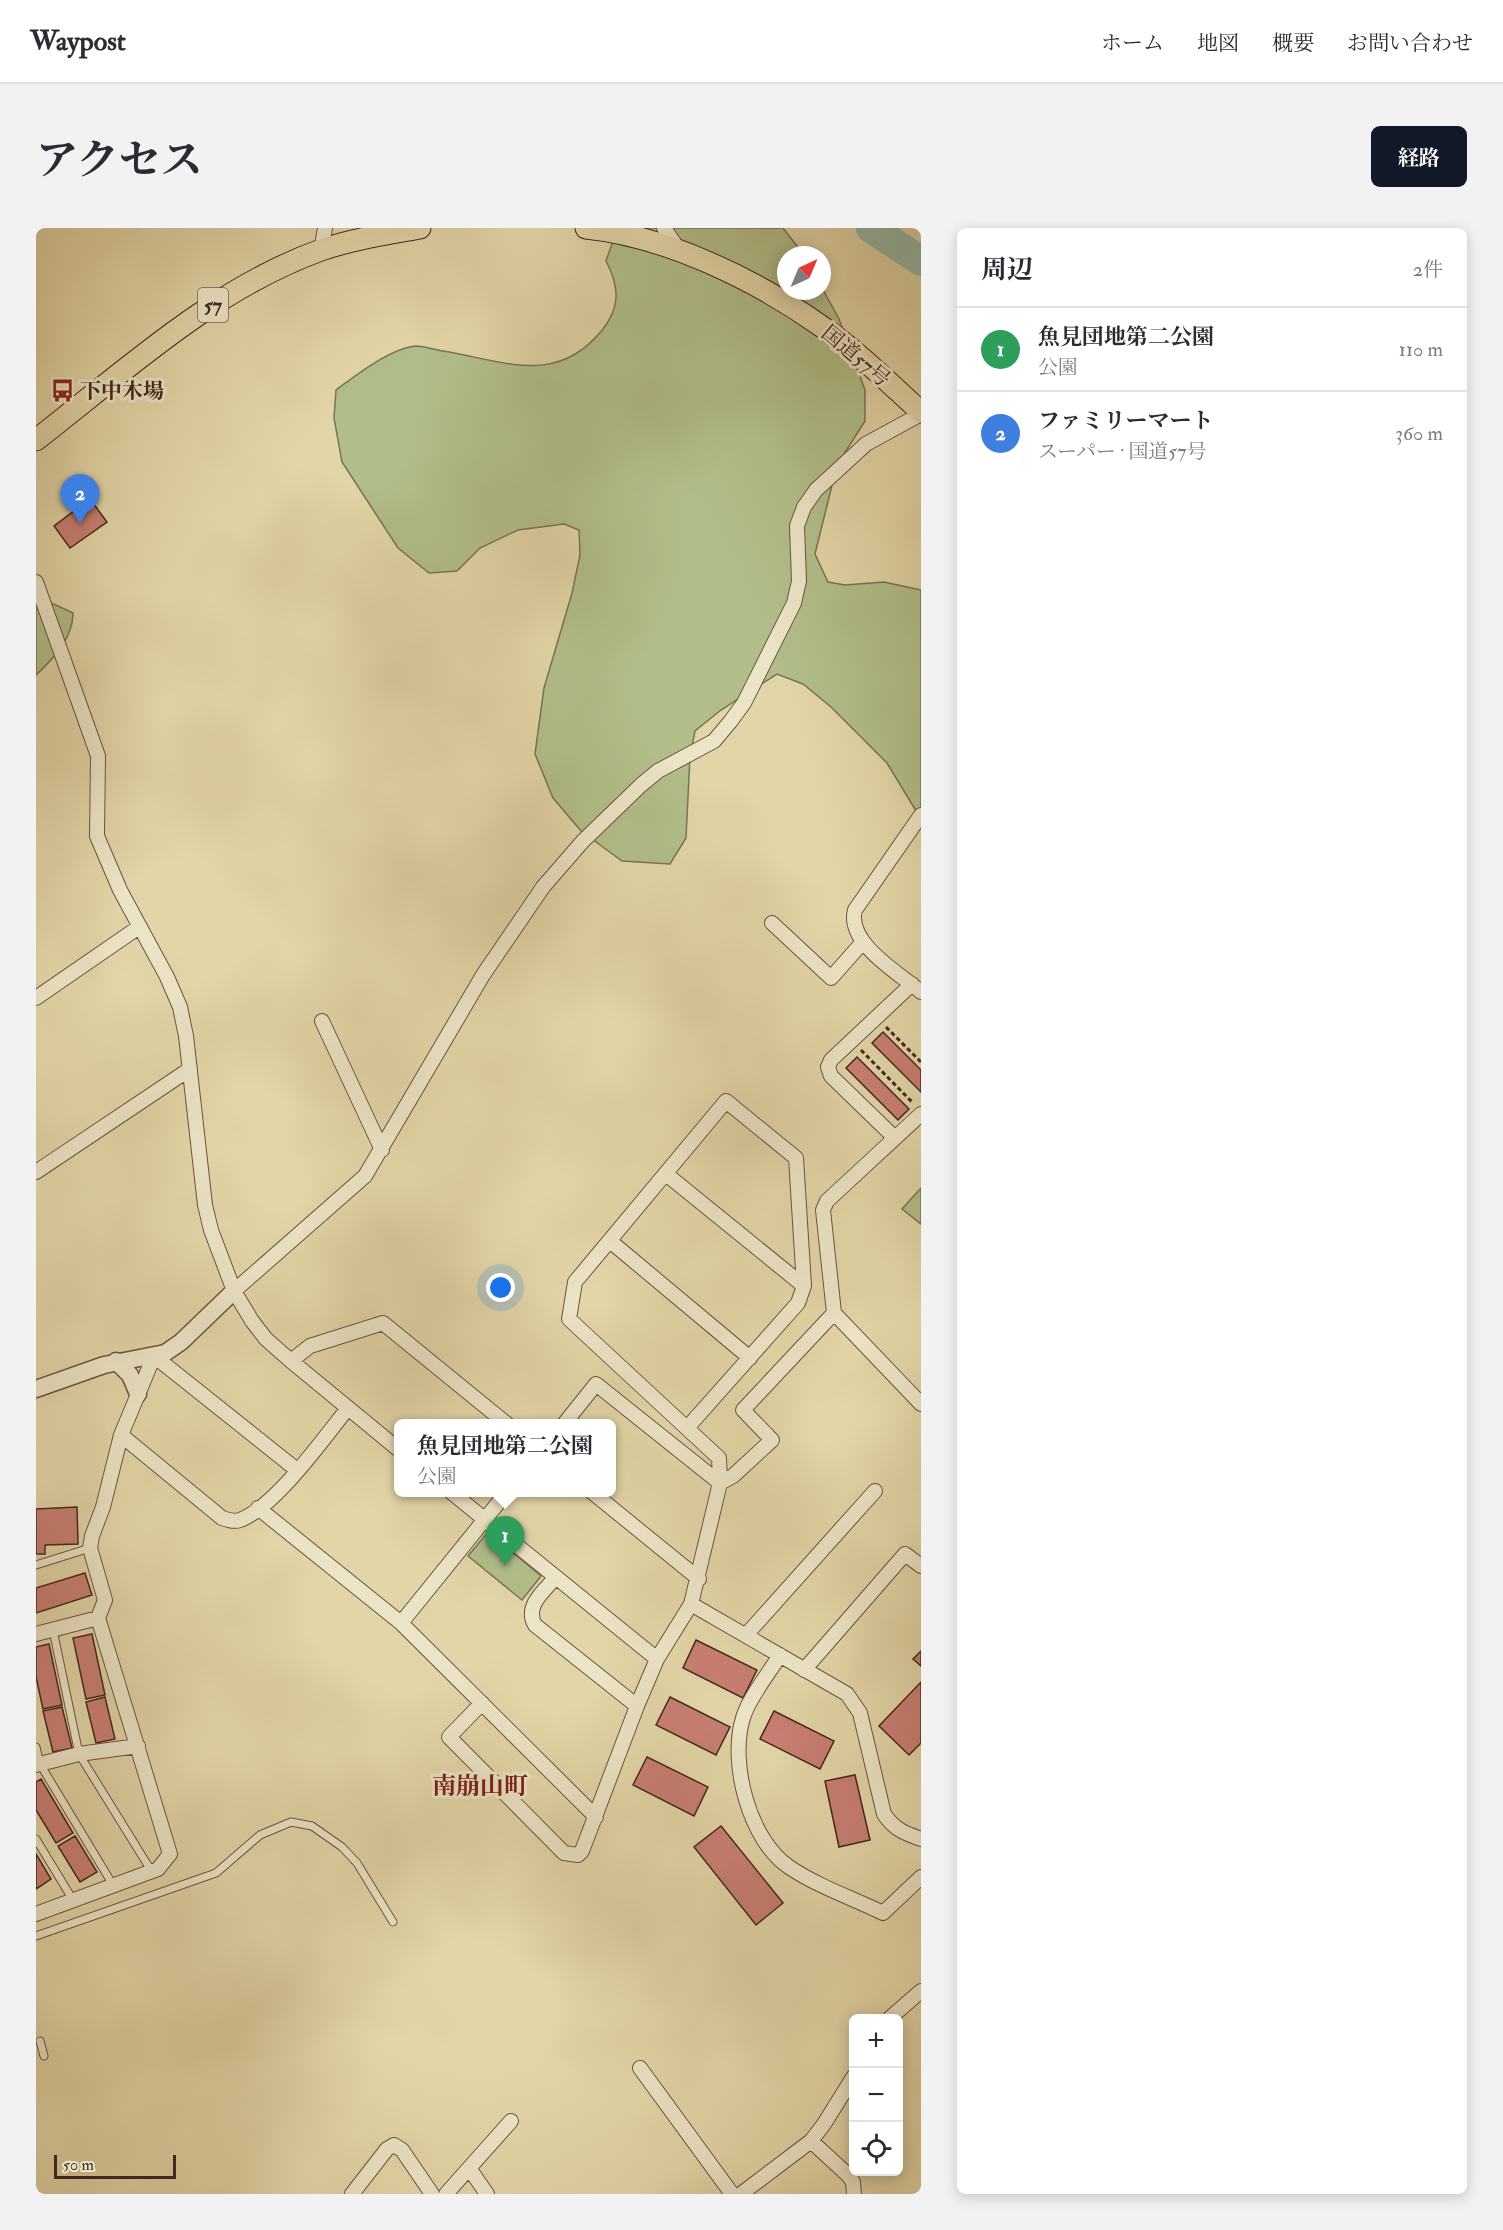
<!DOCTYPE html>
<html lang="ja">
<head>
<meta charset="utf-8">
<style>
  :root { --surface:#fff; --page:#f2f2f3; --text:#2b2b33; --muted:#7c7c81; --line:#e1e1e2; --accent:#111827 }
  body { margin:0; font-family:"IM FELL Double Pica","Noto Serif JP",serif; background:var(--page); color:var(--text) }
  .controls { position:absolute; right:18px; bottom:18px; display:grid; overflow:hidden; border-radius:9px; box-shadow:0 3px 15px #0003 }
  .controls button { width:54px; height:54px; display:grid; place-items:center; padding:0; border:0; border-bottom:2px solid var(--line); background:var(--surface); color:var(--text); font:30px sans-serif }
  .compass { position:absolute; left:741px; top:18px; width:54px; height:54px; border-radius:50%; background:var(--surface); box-shadow:0 3px 15px #0003; rotate:44deg }
  .scale { position:absolute; left:18px; bottom:15px; width:122px; box-sizing:border-box; padding-left:6px; border:3px solid #43281d; border-top:0; font-size:16px; line-height:21px; white-space:nowrap; color:#43281d; -webkit-text-stroke:4px #ece4c6; paint-order:stroke }
  .you { position:absolute; left:465px; top:1060px; width:21px; height:21px; margin:-15px; border:4px solid #fff; border-radius:50%; background:#1a73e8; box-shadow:0 0 0 9px #1a73e833 }
  .badge { display:grid; place-items:center; width:39px; height:39px; border-radius:50%; background:var(--accent); color:#fff; font-size:20px; font-weight:700 }
  .pin { position:absolute; translate:-50% -50px; filter:drop-shadow(0 2px 3px #0008) }
  .pin::after { content:''; position:absolute; top:32px; width:21px; height:18px; background:inherit; clip-path:polygon(0 0,100% 0,50% 100%) }
  .popup { position:absolute; left:358px; top:1191px; width:222px; height:78px; box-sizing:border-box; display:grid; place-content:center; border-radius:9px; background:var(--surface); filter:drop-shadow(0 2px 4px #0005); font-size:20px; white-space:nowrap; color:var(--muted) }
  .popup b { font-size:22px; color:var(--text) }
  .popup::after { content:''; position:absolute; left:50%; top:100%; margin-left:-12px; border:12px solid transparent; border-top-color:var(--surface) }
  .list { margin:0; padding:0; list-style:none }
  h2 { display:flex; justify-content:space-between; align-items:center; height:78px; margin:0; padding:0 24px; font-size:26px }
  h2 small { font-size:20px; font-weight:400; color:var(--muted) }
  .list li { display:grid; grid-template-columns:39px 1fr auto; gap:18px; align-items:center; box-sizing:border-box; height:84px; padding:0 24px; border-top:2px solid var(--line) }
  .list b { display:block; font-size:22px; white-space:nowrap }
  .list p { margin:0; font-size:20px; white-space:nowrap; color:var(--muted) }
  .list em { font-size:20px; font-style:normal; color:var(--muted) }
  .icon { flex:none; width:33px; height:33px; fill:none; stroke:currentColor; stroke-width:2; stroke-linecap:round; stroke-linejoin:round }
  .map { position:relative; flex:none; width:885px; height:1966px; overflow:hidden; border-radius:9px }
  header { display:flex; align-items:center; gap:36px; box-sizing:border-box; height:84px; padding:0 30px; background:var(--surface); border-bottom:2px solid var(--line) }
  header strong { font-size:28px }
  nav { display:flex; gap:33px; margin-inline-start:auto; font-size:21px }
  .intro { display:flex; align-items:center; justify-content:space-between; box-sizing:border-box; height:144px; padding:0 36px }
  h1 { margin:0; font-size:42px }
  .button { padding:15px 27px; border-radius:9px; background:var(--accent); color:#fff; font-size:21px; font-weight:700 }
  main { display:flex; gap:36px; padding:0 36px }
  aside { flex:1; background:var(--surface); border-radius:9px; box-shadow:0 3px 15px #0003 }
  .map>svg:first-child { display:block }
</style>
</head>
<body>
<header>
<strong>Waypost</strong>
<nav><a>ホーム</a><a>地図</a><a>概要</a><a>お問い合わせ</a></nav>
</header>
<div class="intro"><h1>アクセス</h1><a class="button">経路</a></div>
<main>
<div class="map">
<svg width="885" height="1966" viewBox="0 0 885 1966">
  <rect width="100%" height="100%" fill="#e2d5a7"/>
  <filter id="stains"><feTurbulence type="fractalNoise" baseFrequency=".00333" numOctaves="4"/><feColorMatrix values="0 0 0 0 .2 0 0 0 0 .09 0 0 0 0 .02 0 0 0 .5 -.17"/></filter>
  <radialGradient id="worn" r=".72"><stop offset=".6" stop-color="#630" stop-opacity="0"/><stop offset="1" stop-color="#630" stop-opacity=".3"/></radialGradient>
  <path fill="#b1be89" stroke="#7a7353" stroke-width="1.5" d="M588 0H747L768 27H750V63H786V60L803 91 829 162V193L801 237 779 326 792 354 809 357 848 354 885 362V591L851 535 795 479 767 456 741 446 685 482 659 503 654 528 650 610 634 636 586 633 545 603 517 570 499 526 508 460 536 365 544 327 543 302 528 296 482 302 444 320 421 343 393 345 362 320 306 234 298 190 300 162C320 147 355 120 380 118 388 118 399 122 407 123 469 133 521 159 567 101 585 78 583 58 570 33L578 10Z
    M0 372H9L37 385C37 410 18 430 0 447Z
    M885 960V996L866 981Z
    M452 1304 505 1348 486 1372 432 1328Z"/>
  <g fill="none" stroke-linecap="round" stroke-linejoin="round">
    <path stroke="#95b9a9" stroke-width="30" d="M835 0 885 33"/>
  </g>
  <path fill="#c87e72" stroke="#43281d" stroke-width="1.5" d="M54 271 71 294 34 320 18 298Z
    M847 804 885 842V864L836 815Z
    M821 829 873 881 862 892 810 840Z
    M41 1279 42 1316 9 1317V1326H0V1281Z
    M49 1345 56 1367 0 1385V1360Z
    M56 1406 69 1467 50 1471 37 1410Z
    M660 1412 721 1442 707 1470 647 1440Z
    M13 1416 26 1477 7 1481 0 1449V1419Z
    M885 1423V1438L877 1431Z
    M885 1454V1515L873 1527 843 1498Z
    M69 1469 79 1511 60 1515 50 1474Z
    M634 1469 694 1499 680 1527 620 1497Z
    M26 1479 36 1520 17 1524 7 1483Z
    M738 1483 798 1513 784 1541 724 1511Z
    M611 1529 672 1559 658 1588 597 1557Z
    M819 1547 834 1612 803 1619 789 1553Z
    M5 1551 37 1605 20 1615 0 1582V1554Z
    M685 1598 747 1675 720 1697 658 1619Z
    M39 1608 61 1644 44 1654 22 1618Z
    M0 1626 15 1651 0 1661Z"/>
  <g fill="none" stroke-linecap="round" stroke-linejoin="round">
    <defs>
      <path id="service" d="M0 1337 54 1320
        M17 1402 43 1526 116 1644
        M0 1519 4 1536 77 1657
        M0 1611 37 1672
        M0 1708 180 1645 224 1607 255 1594 276 1598 306 1619 321 1635 357 1694
        M4 1813 8 1828"/>
      <path id="minor" d="M628 0 643 22
        M285 23 289 0
        M0 354 62 528 61 608 84 662 131 749 144 779 150 808 169 977 175 1002 198 1063 216 1093 230 1111 255 1133 362 1221
        M885 587 819 682C810 715 863 745 885 764
        M736 695 795 750 826 715
        M0 770 103 699
        M286 793 346 922
        M859 910 795 848 792 839 795 832 876 756
        M0 944 154 841
        M630 946 768 1058
        M574 1013 714 1130
        M198 1063 329 948 447 747 507 659 547 613 605 557 622 543 678 513 694 494 708 475 758 375 763 353 761 298 768 279 780 262 830 216 885 186
        M798 1085 885 1176
        M255 1133 274 1118 347 1095 471 1196
        M528 1196 560 1156 684 1255 697 1248 736 1212 707 1182 798 1085 787 982 791 973 885 886
        M85 1207 186 1290C192 1292 198 1294 204 1292 239 1279 288 1210 312 1180
        M415 1264 621 1431
        M556 1264 663 1351
        M222 1280 365 1395 560 1589
        M520 1349C508 1363 488 1378 499 1397L601 1478
        M655 1376 811 1466 824 1485 848 1586C858 1601 868 1605 885 1611
        M365 1395 471 1264
        M0 1406 62 1390
        M710 1407 839 1263
        M744 1427C733 1445 712 1471 707 1490 693 1534 713 1612 753 1639 781 1658 816 1670 847 1685L885 1649
        M768 1442 869 1326 885 1338
        M446 1475 413 1509 528 1625 542 1627 546 1623 601 1478 621 1431 655 1376 684 1255 683 1230 533 1091 539 1054 690 873 760 930 768 1058 762 1075 651 1200
        M0 1537 43 1526 102 1518
        M0 1686 122 1641 134 1626 62 1390 69 1372 54 1320 56 1308 67 1279 85 1207 118 1128 261 1242
        M854 1790 885 1763
        M604 1840 696 1966
        M775 1913 813 1948 817 1954 818 1966
        M433 1940 451 1966
        M316 1966 351 1921 358 1917 366 1922 396 1966
        M410 1966 475 1893
        M705 1966 775 1913 788 1896 818 1848"/>
      <path id="tertiary" d="M80 1133 94 1147 102 1166
        M0 1161 68 1137 129 1125 145 1114 198 1063"/>
      <path id="trunk" d="M550 0C630 8 720 52 785 98 821 123 852 154 885 184
        M0 212C89 143 177 61 285 22 317 11 351 6 384 0"/>
    </defs>
    <use href="#service" stroke="#6b5340" stroke-width="9"/>
    <use href="#minor" stroke="#6b5340" stroke-width="16"/>
    <use href="#tertiary" stroke="#6b5340" stroke-width="19"/>
    <use href="#trunk" stroke="#43281d" stroke-width="23"/>
    <path stroke="#43281d" stroke-width="3" stroke-dasharray="4.5 3" stroke-linecap="butt" d="M850 799 885 834
      M825 822 877 875"/>
    <use href="#service" stroke="#ece4c6" stroke-width="7"/>
    <use href="#minor" stroke="#ece4c6" stroke-width="14"/>
    <use href="#tertiary" stroke="#ece4c6" stroke-width="16"/>
    <use href="#trunk" stroke="#e2d5a7" stroke-width="21"/>
  </g>
  <defs>
    <symbol id="bus-bare" viewBox="-9 -9 18 18"><path d="M-5-6H5V4H4V6H2V4H-2V6H-4V4H-5ZM-3.5-4V0h7V-4ZM-3.5 1.2v1.5H-2V1.2ZM2 1.2v1.5H3.5V1.2Z" fill="#8f2418" stroke="#ece4c6" stroke-width="2.5" paint-order="stroke"/></symbol>
  </defs>
  <g fill-rule="evenodd">
    <use href="#bus-bare" x="10" y="146" width="33" height="33"/>
  </g>
  <g text-anchor="middle" stroke-width="6" stroke-linejoin="round" paint-order="stroke">
    <rect fill="#ece4c6" stroke="#766050" stroke-width="1.5" x="162" y="60" width="30" height="34" rx="4.5"/>
    <g font-size="20" font-weight="bold" fill="#43281d">
      <text x="177" y="84">57</text>
    </g>
    <g font-size="21" fill="#43281d" stroke="#ece4c6">
      <text transform="translate(820 128) rotate(40)" y="7">国道57号</text>
    </g>
    <g font-size="21" font-weight="bold" fill="#43281d" stroke="#ece4c6" text-anchor="start">
      <text x="44" y="170">下中木場</text>
    </g>
    <g font-size="24" font-weight="bold" fill="#7a1f14" stroke="#ece4c6">
      <text x="444" y="1566">南崩山町</text>
    </g>
  </g>
  <rect width="100%" height="100%" filter="url(#stains)"/>
  <rect width="100%" height="100%" fill="url(#worn)"/>
</svg>
<div class="controls">
<button>+</button>
<button>−</button>
<button><svg class="icon" aria-label="locate" viewBox="0 0 24 24"><circle cx="12" cy="12" r="6"/><path d="M12 2v4M12 18v4M2 12h4M18 12h4"/></svg></button>
</div>
<svg class="compass" viewBox="-18 -18 36 36"><path d="M0-13l5 13h-10z" fill="#e53935"/><path d="M0 13l5-13h-10z" fill="#7c7c81"/></svg>
<div class="scale">50 m</div>
<div class="you"></div>
<div class="pin badge" style="left:469px;top:1338px;background:#2e9e5b">1</div>
<div class="popup"><b>魚見団地第二公園</b>公園</div>
<div class="pin badge" style="left:44px;top:296px;background:#3f7fe0">2</div>
</div>
<aside>
<h2>周辺<small>2件</small></h2>
<ul class="list">
<li><span class="badge" style="background:#2e9e5b">1</span><div><b>魚見団地第二公園</b><p>公園</p></div><em>110 m</em></li>
<li><span class="badge" style="background:#3f7fe0">2</span><div><b>ファミリーマート</b><p>スーパー · 国道57号</p></div><em>360 m</em></li>
</ul>
</aside>
</main>
</body>
</html>
